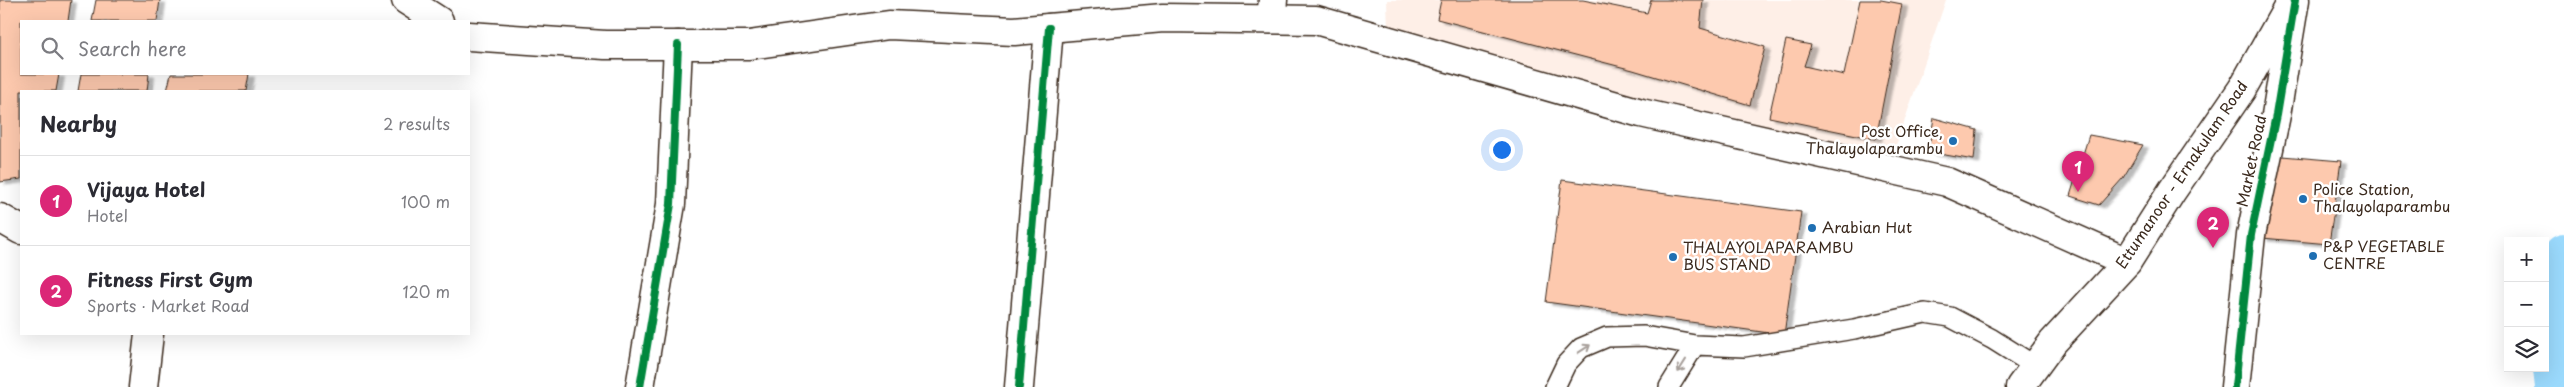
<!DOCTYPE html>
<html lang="en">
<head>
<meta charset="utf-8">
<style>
  :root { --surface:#fff; --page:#f7f7f7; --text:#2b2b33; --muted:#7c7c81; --line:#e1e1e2; --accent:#db2777 }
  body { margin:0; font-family:"Playpen Sans",sans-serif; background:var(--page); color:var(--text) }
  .controls { position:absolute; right:15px; bottom:15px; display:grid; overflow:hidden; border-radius:0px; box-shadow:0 5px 20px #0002 }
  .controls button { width:45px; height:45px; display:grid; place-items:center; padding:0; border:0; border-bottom:1px solid var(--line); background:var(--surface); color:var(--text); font:25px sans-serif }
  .you { position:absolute; left:1501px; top:149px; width:18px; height:18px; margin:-12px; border:4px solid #fff; border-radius:50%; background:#1a73e8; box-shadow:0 0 0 8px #1a73e833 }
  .badge { display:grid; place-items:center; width:32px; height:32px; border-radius:50%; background:var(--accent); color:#fff; font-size:16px; font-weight:700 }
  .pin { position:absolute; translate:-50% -41px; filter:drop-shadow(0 1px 2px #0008) }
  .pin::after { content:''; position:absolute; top:26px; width:18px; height:15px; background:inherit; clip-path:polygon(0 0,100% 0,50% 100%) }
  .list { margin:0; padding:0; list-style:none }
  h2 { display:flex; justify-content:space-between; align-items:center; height:65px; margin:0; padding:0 20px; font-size:21px }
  h2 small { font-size:16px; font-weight:400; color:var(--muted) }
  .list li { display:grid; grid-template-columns:32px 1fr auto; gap:15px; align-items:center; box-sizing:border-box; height:90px; padding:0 20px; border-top:1px solid var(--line) }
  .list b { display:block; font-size:19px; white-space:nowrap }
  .list p { margin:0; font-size:16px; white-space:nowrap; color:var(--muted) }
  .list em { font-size:16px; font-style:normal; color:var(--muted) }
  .icon { flex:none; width:28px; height:28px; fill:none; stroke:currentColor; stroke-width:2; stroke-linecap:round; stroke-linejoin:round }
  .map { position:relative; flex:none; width:2564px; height:387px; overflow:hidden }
  .search { position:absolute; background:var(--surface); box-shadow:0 5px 20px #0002; left:20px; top:20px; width:450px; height:55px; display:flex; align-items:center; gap:12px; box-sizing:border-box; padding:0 18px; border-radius:0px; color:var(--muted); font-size:19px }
  .panel { position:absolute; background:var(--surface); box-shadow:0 5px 20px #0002; left:20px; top:90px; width:450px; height:245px; border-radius:0px }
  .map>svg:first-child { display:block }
</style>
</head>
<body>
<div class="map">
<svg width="2564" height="387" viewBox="0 0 2564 387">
  <defs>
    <filter id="shadow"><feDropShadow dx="5.5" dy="3" stdDeviation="1" flood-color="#0004"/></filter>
  </defs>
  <rect width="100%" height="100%" fill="#fff"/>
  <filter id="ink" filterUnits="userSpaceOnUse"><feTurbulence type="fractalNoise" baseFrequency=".02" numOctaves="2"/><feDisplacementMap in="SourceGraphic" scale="10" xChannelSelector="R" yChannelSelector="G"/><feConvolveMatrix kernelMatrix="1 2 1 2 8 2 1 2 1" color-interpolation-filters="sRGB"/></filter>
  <g filter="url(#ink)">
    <path fill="#feefe7" d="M1387 0H1946L1891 160 1627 98 1388 33Z"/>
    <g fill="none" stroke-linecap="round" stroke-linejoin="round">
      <path stroke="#9bdafd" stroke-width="42" d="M2556 387 2550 334 2564 255"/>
    </g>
    <path fill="#fdc9ae" stroke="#3b2a1e" filter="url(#shadow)" d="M0 0H71L68 21H21V74H59L56 91H21V179L0 182Z
      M96 0H160L157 21H92Z
      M1441 0H1583L1647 13 1651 0H1703L1700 28 1765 47 1750 105 1633 70 1437 19Z
      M1860 0H1881L1902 4 1876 139 1769 117 1786 40 1811 45 1804 66 1844 75Z
      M81 74H149L147 91H78Z
      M171 74H249L246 91H167Z
      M1934 118 1977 130 1974 160 1928 152Z
      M2089 135 2143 145 2123 178 2099 205 2070 196Z
      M2282 156 2341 161 2329 244 2262 238Z
      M1562 180 1801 212 1784 335 1546 302Z"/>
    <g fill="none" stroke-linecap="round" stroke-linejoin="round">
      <defs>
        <path id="service" d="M1555 387 1566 364 1581 348 1607 337 1644 336 1695 345 1744 347 1854 329 1925 313 1950 317 1992 339 2035 366
          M1669 387 1695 345"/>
        <path id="minor" d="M1271 19 1273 0
          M0 218 21 230
          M143 387 149 334
          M640 387 671 204 678 45
          M1019 387 1049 28"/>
        <path id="tertiary" d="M2235 387 2251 235 2276 115 2295 0"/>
        <path id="secondary" d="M406 0 439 21
          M469 36 605 45H749L889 25 1014 31 1163 18 1316 20 1641 113 1947 182 2127 262"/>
        <path id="primary" d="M2020 387 2053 342 2127 262 2172 191 2242 89 2292 0"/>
      </defs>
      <use href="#service" stroke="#3b2a1e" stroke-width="22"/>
      <use href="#minor" stroke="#3b2a1e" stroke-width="31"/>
      <use href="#tertiary" stroke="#3b2a1e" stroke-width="31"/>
      <use href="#secondary" stroke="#3b2a1e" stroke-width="31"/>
      <use href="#primary" stroke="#3b2a1e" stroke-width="31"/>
      <use href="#service" stroke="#fff" stroke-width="19"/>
      <use href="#minor" stroke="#fff" stroke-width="28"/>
      <use href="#tertiary" stroke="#fff" stroke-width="28"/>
      <use href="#secondary" stroke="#fff" stroke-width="28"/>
      <use href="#primary" stroke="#fff" stroke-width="28"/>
      <defs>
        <path id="cycleway" d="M640 387 671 204 678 45
          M1019 387 1049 28
          M2235 387 2251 235 2276 115 2295 0"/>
      </defs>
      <use href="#cycleway" stroke="#fff" stroke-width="11"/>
      <use href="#cycleway" stroke="#00873e" stroke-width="8"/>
    </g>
    <defs><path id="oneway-shaft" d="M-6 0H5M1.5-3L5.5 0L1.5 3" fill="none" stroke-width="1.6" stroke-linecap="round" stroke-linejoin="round" transform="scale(1.25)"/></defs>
    <g stroke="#a79f9a">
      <use href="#oneway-shaft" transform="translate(1584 349) rotate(-33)"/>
      <use href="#oneway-shaft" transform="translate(1682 366) rotate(122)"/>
    </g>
  </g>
  <g fill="#1f6fb2" stroke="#fff" stroke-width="2">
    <circle cx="1953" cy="141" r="5"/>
    <circle cx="2303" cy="199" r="5"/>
    <circle cx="1812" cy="228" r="5"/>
    <circle cx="2313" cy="256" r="5"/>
    <circle cx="1673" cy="257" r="5"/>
  </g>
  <g text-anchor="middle" stroke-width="5" stroke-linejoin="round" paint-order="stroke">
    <g font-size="15" fill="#3b2a1e" stroke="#fff" text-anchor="start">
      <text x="1943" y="137" text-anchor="end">Post Office,<tspan x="1943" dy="17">Thalayolaparambu</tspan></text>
      <text x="2313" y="195">Police Station,<tspan x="2313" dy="17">Thalayolaparambu</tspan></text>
      <text x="1822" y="233">Arabian Hut</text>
      <text x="2323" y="252">P&amp;P VEGETABLE<tspan x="2323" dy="17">CENTRE</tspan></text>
      <text x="1683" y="253">THALAYOLAPARAMBU<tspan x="1683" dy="17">BUS STAND</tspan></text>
    </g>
    <g font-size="15" fill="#3b2a1e" stroke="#fff">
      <text transform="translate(2252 161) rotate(-78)" y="5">Market Road</text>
      <text transform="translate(2182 175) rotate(-56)" y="5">Ettumanoor - Ernakulam Road</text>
    </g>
  </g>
</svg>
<div class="controls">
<button>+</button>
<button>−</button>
<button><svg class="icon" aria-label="layers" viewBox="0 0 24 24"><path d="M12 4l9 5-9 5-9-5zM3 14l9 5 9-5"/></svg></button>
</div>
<div class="you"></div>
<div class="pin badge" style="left:2078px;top:192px">1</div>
<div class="pin badge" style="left:2213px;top:248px">2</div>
<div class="search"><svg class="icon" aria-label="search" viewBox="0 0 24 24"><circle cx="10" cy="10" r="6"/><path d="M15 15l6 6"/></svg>Search here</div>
<section class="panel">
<h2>Nearby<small>2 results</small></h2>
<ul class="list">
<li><span class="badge">1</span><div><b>Vijaya Hotel</b><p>Hotel</p></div><em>100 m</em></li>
<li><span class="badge">2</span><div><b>Fitness First Gym</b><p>Sports · Market Road</p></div><em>120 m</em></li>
</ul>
</section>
</div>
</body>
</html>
